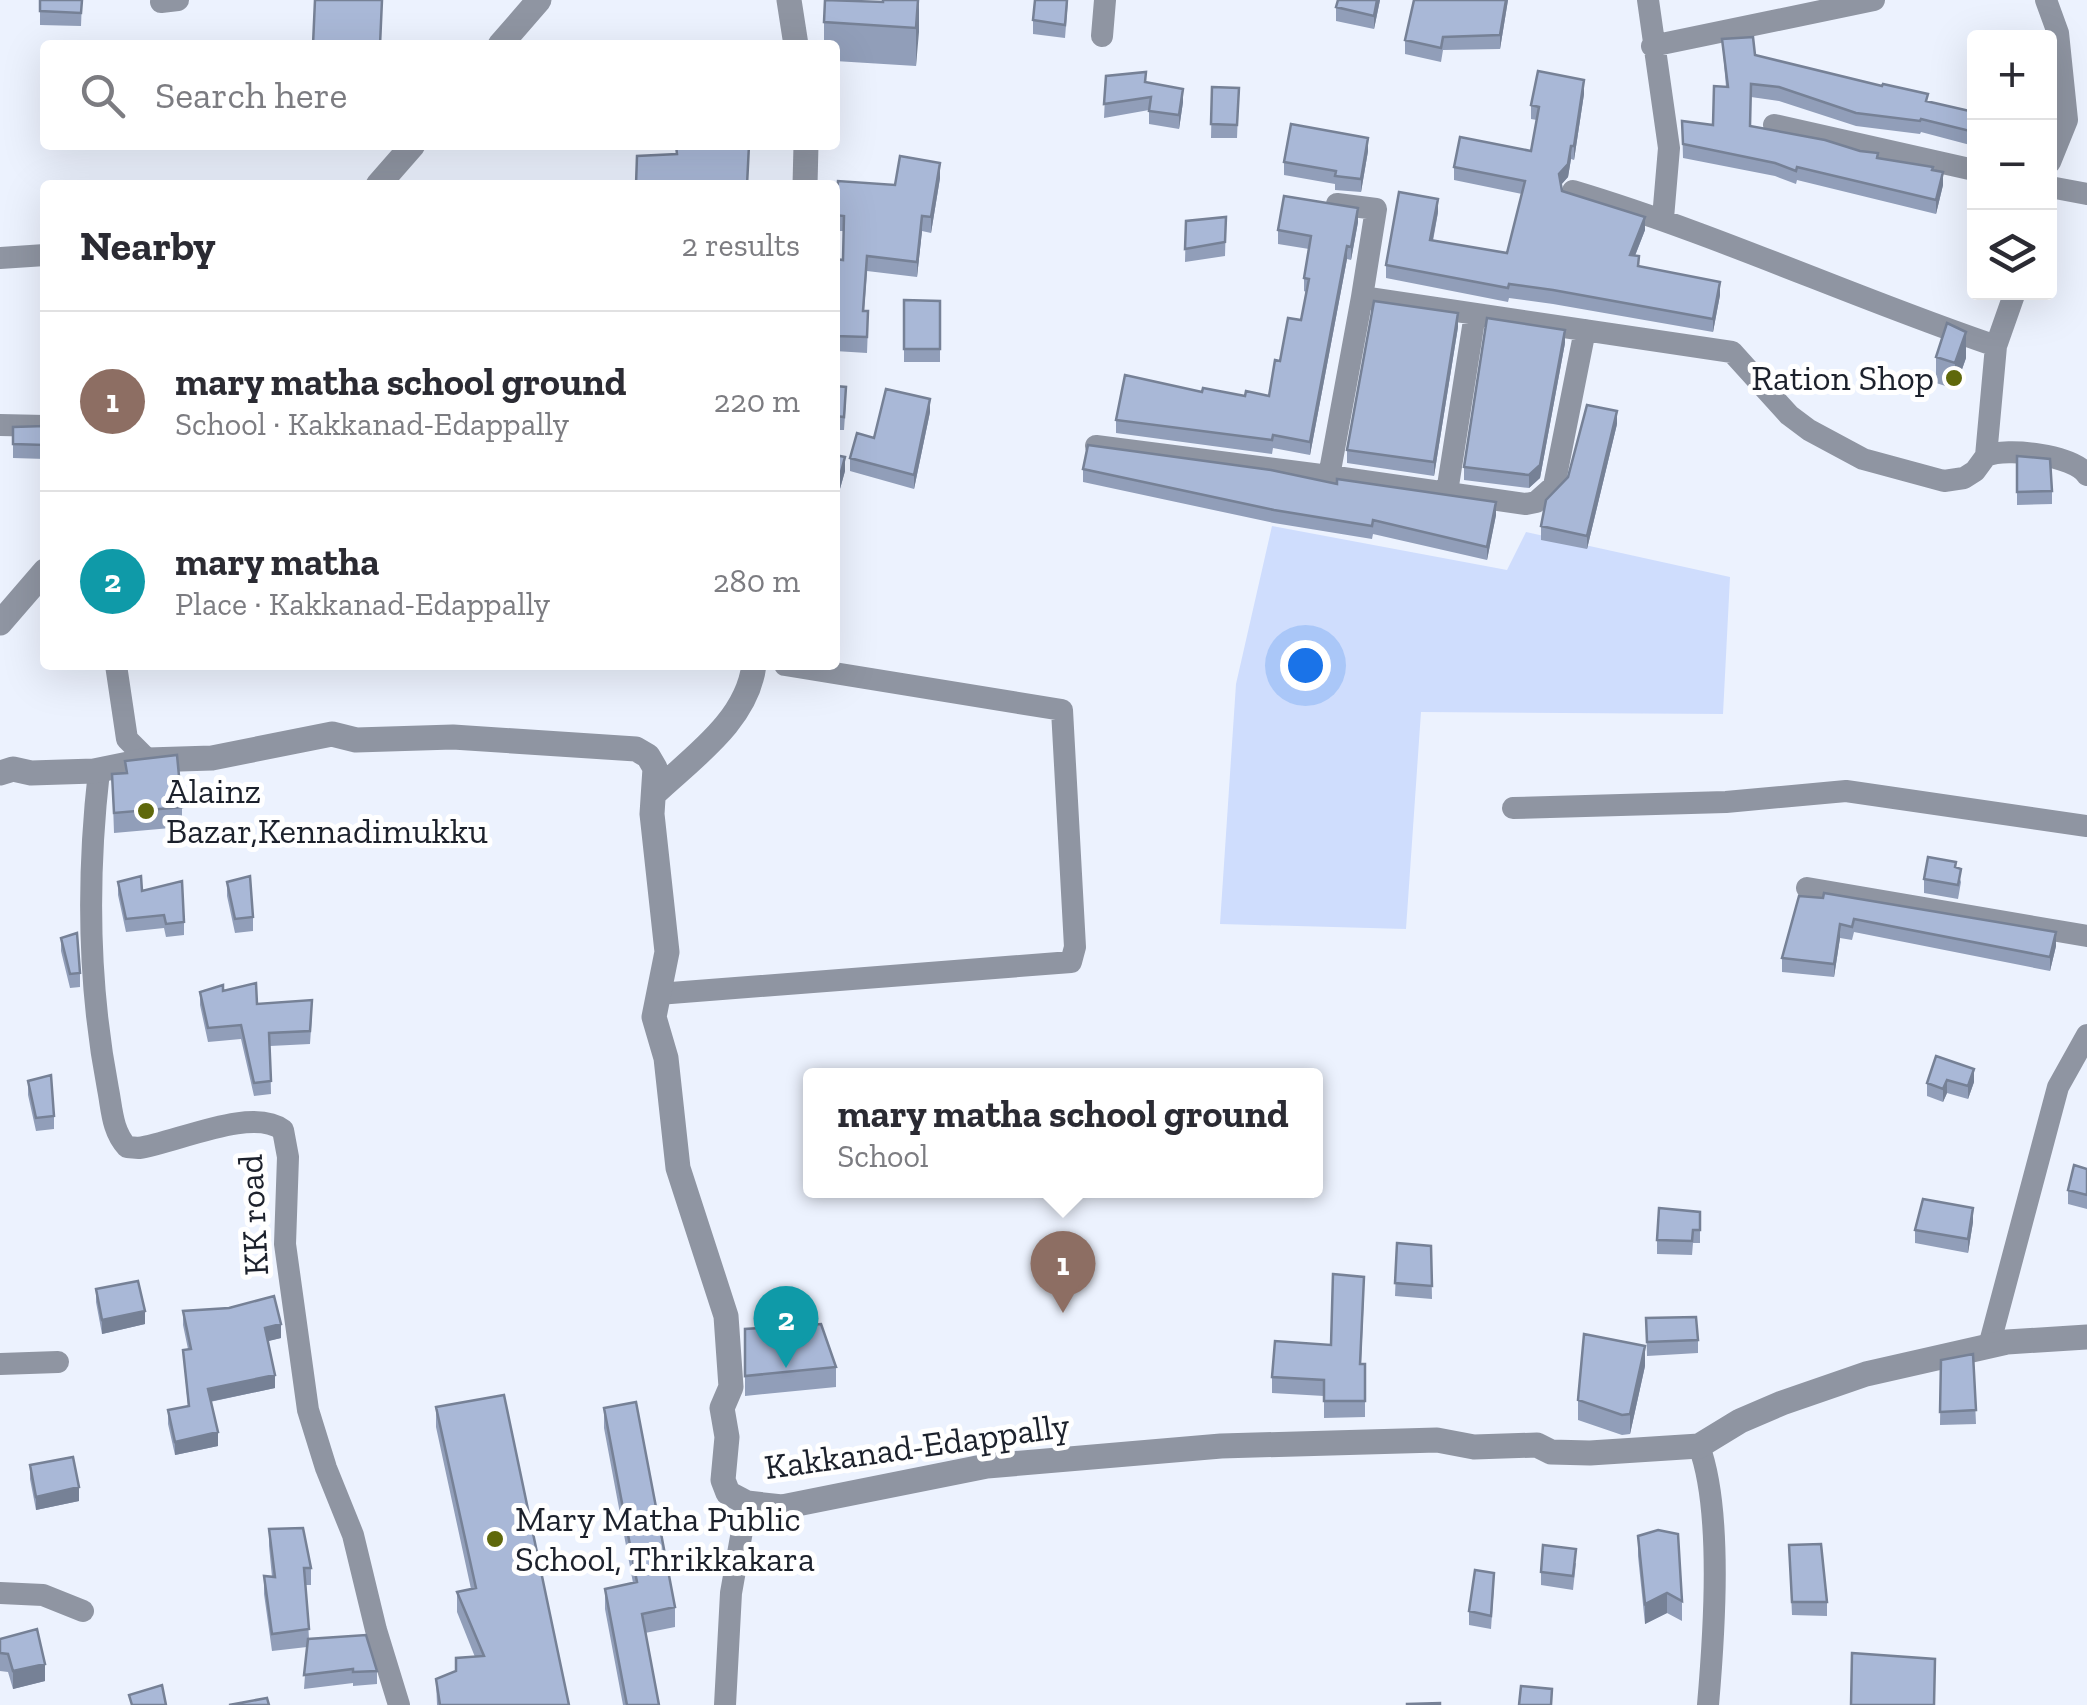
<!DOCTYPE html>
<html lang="en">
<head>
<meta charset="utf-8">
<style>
  :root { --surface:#fff; --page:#f2f2f3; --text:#2b2b33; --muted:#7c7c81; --line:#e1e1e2; --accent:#2563eb }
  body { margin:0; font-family:"Zilla Slab",serif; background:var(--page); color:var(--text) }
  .controls { position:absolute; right:30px; top:30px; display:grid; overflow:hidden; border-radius:10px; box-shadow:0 10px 40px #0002 }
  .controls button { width:90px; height:90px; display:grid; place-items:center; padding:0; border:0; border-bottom:2px solid var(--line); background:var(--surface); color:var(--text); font:50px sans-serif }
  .you { position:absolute; left:1305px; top:665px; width:35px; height:35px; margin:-25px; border:8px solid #fff; border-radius:50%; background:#1a73e8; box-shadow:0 0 0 15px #1a73e833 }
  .badge { display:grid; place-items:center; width:65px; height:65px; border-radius:50%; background:var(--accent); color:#fff; font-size:32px; font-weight:700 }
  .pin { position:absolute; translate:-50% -82px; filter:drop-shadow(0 2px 5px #0008) }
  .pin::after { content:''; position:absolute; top:52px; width:35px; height:30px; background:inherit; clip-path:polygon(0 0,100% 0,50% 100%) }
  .popup { position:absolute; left:803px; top:1068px; width:520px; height:130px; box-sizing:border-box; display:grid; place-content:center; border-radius:10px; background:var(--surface); filter:drop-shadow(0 2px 8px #0005); font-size:32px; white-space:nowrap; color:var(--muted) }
  .popup b { font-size:38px; color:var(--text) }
  .popup::after { content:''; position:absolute; left:50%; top:100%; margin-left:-20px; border:20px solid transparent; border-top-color:var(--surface) }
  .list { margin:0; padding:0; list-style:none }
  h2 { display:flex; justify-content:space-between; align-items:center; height:130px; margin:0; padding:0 40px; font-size:42px }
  h2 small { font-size:32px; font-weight:400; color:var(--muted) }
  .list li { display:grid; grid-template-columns:65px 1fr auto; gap:30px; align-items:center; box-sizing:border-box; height:180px; padding:0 40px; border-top:2px solid var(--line) }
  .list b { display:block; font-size:38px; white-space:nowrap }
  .list p { margin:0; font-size:32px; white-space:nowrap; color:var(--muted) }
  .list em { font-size:32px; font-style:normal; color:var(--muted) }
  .icon { flex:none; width:55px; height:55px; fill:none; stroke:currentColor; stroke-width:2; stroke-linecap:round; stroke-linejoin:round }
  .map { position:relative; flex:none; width:2087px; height:1705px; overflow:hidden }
  .search { position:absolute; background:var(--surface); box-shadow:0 10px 40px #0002; left:40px; top:40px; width:800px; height:110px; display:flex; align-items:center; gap:25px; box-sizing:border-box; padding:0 35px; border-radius:10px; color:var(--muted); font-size:38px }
  .panel { position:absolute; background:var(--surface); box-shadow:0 10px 40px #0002; left:40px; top:180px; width:800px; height:490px; border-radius:10px }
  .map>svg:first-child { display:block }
</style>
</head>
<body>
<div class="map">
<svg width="2087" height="1705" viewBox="0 0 2087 1705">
  <rect width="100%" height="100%" fill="#ecf2fe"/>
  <path fill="#cfddfd" d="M1272 526 1507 570 1526 532 1730 577 1723 714 1421 712 1406 929 1220 924 1236 684Z"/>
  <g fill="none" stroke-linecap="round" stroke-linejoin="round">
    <path stroke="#8f95a2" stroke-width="22" d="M1648 0 1669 148 1663 218
      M2046 0 2058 33 2067 120 2050 162
      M161 2 178 0
      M1102 36 1105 0
      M1652 46 1874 0
      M1774 125 1974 170
      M2050 187 2087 194
      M1573 191C1717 234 1854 298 1996 346L2015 292
      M1337 204 1376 209 1362 297 1732 352 1789 415 1809 430 1863 459 1944 481 1964 478 1975 471 1986 456C2007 447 2074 455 2087 475
      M0 258 45 255
      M1362 297 1329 476 1526 504 1536 502 1554 486 1585 330
      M0 425 45 426
      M1096 446 1329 476
      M1986 456 1996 346
      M1447 492 1475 314
      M116 665 127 739 148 760
      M99 771C87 876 88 985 108 1089 112 1109 112 1131 127 1147L139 1148C175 1143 252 1106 283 1130L288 1157 285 1244 308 1410 326 1468 353 1535 376 1630 399 1705
      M1513 808 1726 802 1846 791 2087 826
      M1807 888 2087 936
      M658 994 1071 962 1075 947 1062 710 785 665
      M1989 1346 2058 1087 2087 1035
      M0 1364 58 1362
      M1699 1446C1723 1511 1714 1635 1708 1705
      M0 1593 43 1595 83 1611
      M725 1705 731 1593 747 1503"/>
    <path stroke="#8f95a2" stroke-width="25" d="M789 0 796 45
      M500 45 539 0
      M378 185 413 145
      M805 185 806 145
      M0 623 45 571
      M0 773 13 769 31 773 94 771 148 760 212 758 332 734 356 740 453 737 636 749 648 756 655 768 652 814 667 952 654 1017 666 1058 678 1168 726 1316 731 1387 722 1408 727 1437 723 1480 728 1493 747 1503 782 1507 987 1466 1221 1446 1437 1440 1474 1447 1537 1445 1551 1452 1590 1453 1699 1446 1740 1421 1782 1403 1866 1374 2007 1342 2087 1337
      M654 794C693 757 747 721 754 665"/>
  </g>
  <path fill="#919eb9" d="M40 0H82L81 26 40 25Z
    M919 0 916 66 835 61V45H824V22L883 2Z
    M1068 0 1065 38 1033 34V20Z
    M1380 0 1374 29 1336 21V7Z
    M1414 0H1508L1500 49 1443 50 1441 62 1405 54V40Z
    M1722 39 1755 55 1928 101 1974 112V146L1921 132 1920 134 1856 126 1779 101 1751 97 1750 126 1877 158 1932 170 1943 185 1936 214 1797 180 1796 184 1775 176 1683 158 1682 121 1713 125 1726 87Z
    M1106 76 1146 82 1183 102 1179 129 1149 124V110L1104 118Z
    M1212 87 1239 88 1237 138H1211Z
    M1584 94 1574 160 1571 159 1568 177 1561 185 1562 191 1645 230 1635 256 1639 266 1720 295 1713 332 1553 304 1509 298 1508 302 1386 278V265L1438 212 1433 241 1507 253 1522 194 1454 180V167L1531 151 1537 120 1531 119V105Z
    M1368 151 1361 192 1335 190V184L1284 175V162Z
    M940 178 931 233 922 231 917 277 867 271 864 311 868 326 867 353 835 351V259L843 260 844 231H835V215L895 185Z
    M1226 217 1225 256 1185 262 1186 221Z
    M1358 222 1351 260 1347 259 1310 455 1273 448 1272 454 1116 433V420L1202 392 1245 396H1269L1280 361 1301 320 1306 292 1304 291V278L1309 249 1278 244V230Z
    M904 300 940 301V362H904Z
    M1458 327 1434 476 1347 463V450Z
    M1565 343 1540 478 1529 488 1464 480V467Z
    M1936 357 1966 358 1955 389 1936 383Z
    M835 386 846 400 844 430H835Z
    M930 412 914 489 850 471V458L874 438Z
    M1617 424 1587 549 1541 540V526L1568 477Z
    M45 426V459L13 458V427Z
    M835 455 845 471 838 496H835Z
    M1083 469 1496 515 1487 560 1373 534 1372 539 1274 523 1083 482Z
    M2052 491V504L2017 505V492Z
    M125 761 182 807V827L114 833 112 774 125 773Z
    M1956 867 1961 882 1958 899 1924 893V879Z
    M118 882 184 922V935L166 937 164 928 126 932 118 895Z
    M227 882 253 917V931L235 933 227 896Z
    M1799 896 2056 946 2050 971 1854 932 1852 940 1840 938 1834 977 1782 972V958Z
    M61 938 80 973V987L70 988 61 951Z
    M223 991 257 1004 312 1014 310 1044 270 1046 271 1094 254 1096 241 1039 208 1042 200 1005V992Z
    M1974 1069V1082L1968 1099 1947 1093 1943 1102 1927 1096V1083Z
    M28 1081 54 1116V1129L36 1131 28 1095Z
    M2087 1169V1209L2068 1204V1190Z
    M1700 1212V1243H1693L1692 1255 1657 1254V1240Z
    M1973 1222 1968 1253 1915 1243V1230Z
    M1397 1243 1431 1246 1432 1299 1395 1296Z
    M96 1289 145 1324 102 1334 96 1302Z
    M1364 1294 1361 1364H1365V1417L1324 1418V1396L1272 1393V1377L1331 1345Z
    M183 1311 281 1338 267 1341 275 1388 210 1402 218 1446 175 1455 168 1424V1410L188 1407 183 1350 188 1349 183 1325Z
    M1646 1318 1698 1340V1353L1647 1356Z
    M745 1329 836 1367V1387L745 1396Z
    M1973 1354 1976 1424 1940 1425 1941 1360Z
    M1645 1366 1630 1434 1622 1435 1578 1420V1400Z
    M436 1407 569 1705H437L436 1679 456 1671 475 1657 457 1612V1592L471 1589 436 1427Z
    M604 1408 675 1607V1627L645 1633 659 1705H623L605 1609V1589L633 1583 604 1428Z
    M30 1465 79 1501 36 1510 30 1479Z
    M269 1529 311 1568V1585H306L309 1639 377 1671V1684L353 1686V1683L304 1689 307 1647 272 1651 264 1594V1576L272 1577 269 1546Z
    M1638 1536 1682 1601V1621L1667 1613 1645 1624 1638 1556Z
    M1789 1545 1827 1602V1616L1792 1615Z
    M1576 1563 1573 1590 1541 1585V1572Z
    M1494 1586 1491 1629 1469 1625V1611Z
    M0 1639 45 1681 13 1689 8 1672 0 1671Z"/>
  <path fill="#768196" d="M919 0V32L916 66V28Z
    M1377 0H1380L1374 29V16Z
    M1506 0H1508L1500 49V35Z
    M1584 80V94L1574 160V146Z
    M1183 89V102L1179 129V115Z
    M1368 138V151L1361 192V179Z
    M1571 146V159L1568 177 1559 187V174Z
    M940 163V178L931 233V217Z
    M1943 172V185L1936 214V200Z
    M1438 199V212L1430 254V240Z
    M1358 208V222L1351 260V247Z
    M922 216V231L917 277V262Z
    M1645 217V230L1630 268V255Z
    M1347 246V259L1310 455V442Z
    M1720 282V295L1713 332V319Z
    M1458 313V327L1434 476V462Z
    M1565 330V343L1540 478 1529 488V475Z
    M1966 332V358L1955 389V363Z
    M930 399V412L914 489V475Z
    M1617 411V424L1587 549V536Z
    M845 457V471L838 496V483Z
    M1496 502V515L1487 560V547Z
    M1840 924V938L1834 977V964Z
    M2056 932V946L2050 971V957Z
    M1974 1069V1082L1968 1099V1086Z
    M1947 1080V1093L1943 1102V1089Z
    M1973 1208V1222L1968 1253V1239Z
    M145 1311V1324L102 1334V1320Z
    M281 1324V1338L265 1342V1328Z
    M1645 1346V1366L1630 1434V1414Z
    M275 1375V1388L208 1402V1389Z
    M218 1432V1446L175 1455V1442Z
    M79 1487V1501L36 1510V1497Z
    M1667 1593V1613L1645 1624V1604Z
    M45 1664V1681L13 1689V1671Z"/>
  <path fill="#a9b8d7" stroke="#768196" stroke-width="2.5" d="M40 0H82L81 13 40 11Z
    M315 0H382L380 45H313Z
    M825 0 883 2V0H918L916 28 824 22Z
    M1035 0H1067L1065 25 1033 20Z
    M1338 0H1377L1374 16 1336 7Z
    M1414 0H1506L1500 35 1443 37 1441 48 1405 40Z
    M1753 37 1755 55 1882 86 1883 84 1928 94 1926 101 1974 112V132L1921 119 1920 121 1856 113 1779 87 1751 84 1750 126 1825 140 1860 151 1878 153 1877 158 1933 167 1932 170 1943 172 1936 200 1797 167 1796 171 1775 163 1683 144 1682 121 1713 125 1714 86 1728 87 1722 39Z
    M1538 71 1584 80 1574 146H1571L1568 164 1559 174 1562 191 1645 217 1630 255 1639 256 1638 266 1720 282 1713 319 1553 290 1509 284 1508 288 1386 265 1399 192 1438 199 1430 240 1507 253 1525 181 1454 167 1460 137 1531 151 1539 107 1531 105Z
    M1146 72 1145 82 1183 89 1179 115 1149 111 1151 97 1104 104 1106 76Z
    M1212 87 1239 88 1237 125 1211 124Z
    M1291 124 1368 138 1361 179 1335 176 1336 171 1284 162Z
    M676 145H749L747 185H636L637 156 677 154Z
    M900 156 940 163 931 217 922 216 917 262 867 256 863 311H868L867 337 835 336V259L843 260 844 216 835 215 838 181 895 185Z
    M1284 196 1358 208 1351 247 1347 246 1310 442 1273 435 1272 440 1116 420 1125 375 1202 392 1203 388 1245 396 1246 391 1269 396 1275 360 1280 361 1288 318 1301 320 1309 279 1304 278 1311 236 1278 230Z
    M1226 217 1225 242 1185 249 1186 221Z
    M904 300 940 301V349H904Z
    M1374 301 1458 313 1434 462 1347 450Z
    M1487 318 1565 330 1540 465 1529 475 1464 467Z
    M1947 323 1966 332 1955 363 1936 357Z
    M835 386 846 387 844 417 835 416Z
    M886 389 930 399 914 475 850 458 857 433 874 438Z
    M1587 405 1617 411 1587 536 1541 526 1546 500 1568 477Z
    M45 426V445L13 444V427Z
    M1088 445 1271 470 1337 484V479L1496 502 1487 547 1373 520 1372 526 1274 510 1083 469Z
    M835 455 845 457 838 483 835 482Z
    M2017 456 2050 459 2052 491 2017 492Z
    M177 755 182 807 114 813 112 774 127 773 125 761Z
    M1928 857 1956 862 1955 867 1961 869 1958 885 1924 879Z
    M141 876 142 891 182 881 184 922 166 924 164 915 126 919 118 882Z
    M250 876 253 917 235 919 227 882Z
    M1824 893 2056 932 2050 957 1854 919 1852 927 1840 924 1834 964 1782 958 1799 896 1823 898Z
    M77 933 80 973 70 974 61 938Z
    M256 983 257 1004 312 1000 310 1031 269 1033 271 1081 254 1083 241 1025 208 1028 200 992 223 985V991Z
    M1936 1056 1974 1069 1968 1086 1947 1080 1943 1089 1927 1083Z
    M51 1075 54 1116 36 1118 28 1081Z
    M2074 1165 2087 1169V1195L2068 1190Z
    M1923 1199 1973 1208 1968 1239 1915 1230Z
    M1659 1208 1700 1212V1230H1693L1692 1241 1657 1240Z
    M1397 1243 1431 1246 1432 1286 1395 1283Z
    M1333 1274 1364 1277 1360 1364H1365V1401H1324V1380L1272 1377 1275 1341 1331 1345Z
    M138 1281 145 1311 102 1320 96 1289Z
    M274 1296 281 1324 265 1328 275 1375 208 1389 218 1432 175 1442 168 1410 189 1406 183 1350 191 1349 183 1311 229 1308Z
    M1696 1317 1698 1340 1647 1342 1646 1318Z
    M821 1324 836 1367 745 1376V1329Z
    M1584 1334 1645 1346 1630 1414 1622 1415 1578 1400Z
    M1973 1354 1976 1410 1940 1412 1941 1360Z
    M504 1395 569 1705H440L436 1679 456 1671V1658L484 1656 457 1592 476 1588 436 1407Z
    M636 1402 675 1607 642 1614 659 1705H627L605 1589 637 1582 604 1408Z
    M73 1457 79 1487 36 1497 30 1465Z
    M303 1528 311 1568H304L309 1629 272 1634 264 1576 275 1577 269 1529Z
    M1658 1530 1678 1534 1682 1601 1667 1593 1645 1604 1638 1536Z
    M1821 1544 1827 1602H1792L1789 1545Z
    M1543 1545 1576 1549 1573 1576 1541 1572Z
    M1475 1570 1494 1573 1491 1616 1469 1611Z
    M37 1629 45 1664 13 1671 8 1654 0 1653V1639Z
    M366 1635 377 1671 353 1672V1669L304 1675 308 1639Z
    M1852 1653 1935 1659 1934 1705H1851Z
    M162 1685 166 1705H132L129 1695Z
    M1521 1686 1552 1689 1551 1705H1519Z
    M267 1698 269 1705H229Z
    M1440 1703V1705H1407V1704Z"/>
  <g fill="#5f680b" stroke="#fff" stroke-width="4">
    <circle cx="1954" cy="378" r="10"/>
    <circle cx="146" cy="811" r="10"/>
    <circle cx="495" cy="1539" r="10"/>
  </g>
  <g text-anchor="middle" stroke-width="10" stroke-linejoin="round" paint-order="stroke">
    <g font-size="35" fill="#1c212c" stroke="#fff" text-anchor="start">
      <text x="1934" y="390" text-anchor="end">Ration Shop</text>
      <text x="166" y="803">Alainz<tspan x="166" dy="40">Bazar,Kennadimukku</tspan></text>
      <text x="515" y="1531">Mary Matha Public<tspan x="515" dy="40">School, Thrikkakara</tspan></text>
    </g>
    <g font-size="35" fill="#1c212c" stroke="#fff">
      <text transform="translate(253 1215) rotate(-93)" y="12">KK road</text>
      <text transform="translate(917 1446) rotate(-8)" y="12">Kakkanad-Edappally</text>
    </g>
  </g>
</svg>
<div class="controls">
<button>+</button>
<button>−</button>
<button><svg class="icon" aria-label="layers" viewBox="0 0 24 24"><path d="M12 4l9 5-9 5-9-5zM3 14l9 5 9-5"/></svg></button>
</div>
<div class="you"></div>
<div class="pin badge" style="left:1063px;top:1313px;background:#8d6e63">1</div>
<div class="popup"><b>mary matha school ground</b>School</div>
<div class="pin badge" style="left:786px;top:1368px;background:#0f9aa8">2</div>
<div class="search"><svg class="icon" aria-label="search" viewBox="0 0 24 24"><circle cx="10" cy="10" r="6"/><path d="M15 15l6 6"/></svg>Search here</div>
<section class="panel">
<h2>Nearby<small>2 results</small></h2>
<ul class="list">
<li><span class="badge" style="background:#8d6e63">1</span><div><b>mary matha school ground</b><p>School · Kakkanad-Edappally</p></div><em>220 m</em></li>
<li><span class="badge" style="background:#0f9aa8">2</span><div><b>mary matha</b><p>Place · Kakkanad-Edappally</p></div><em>280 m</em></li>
</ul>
</section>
</div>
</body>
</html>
